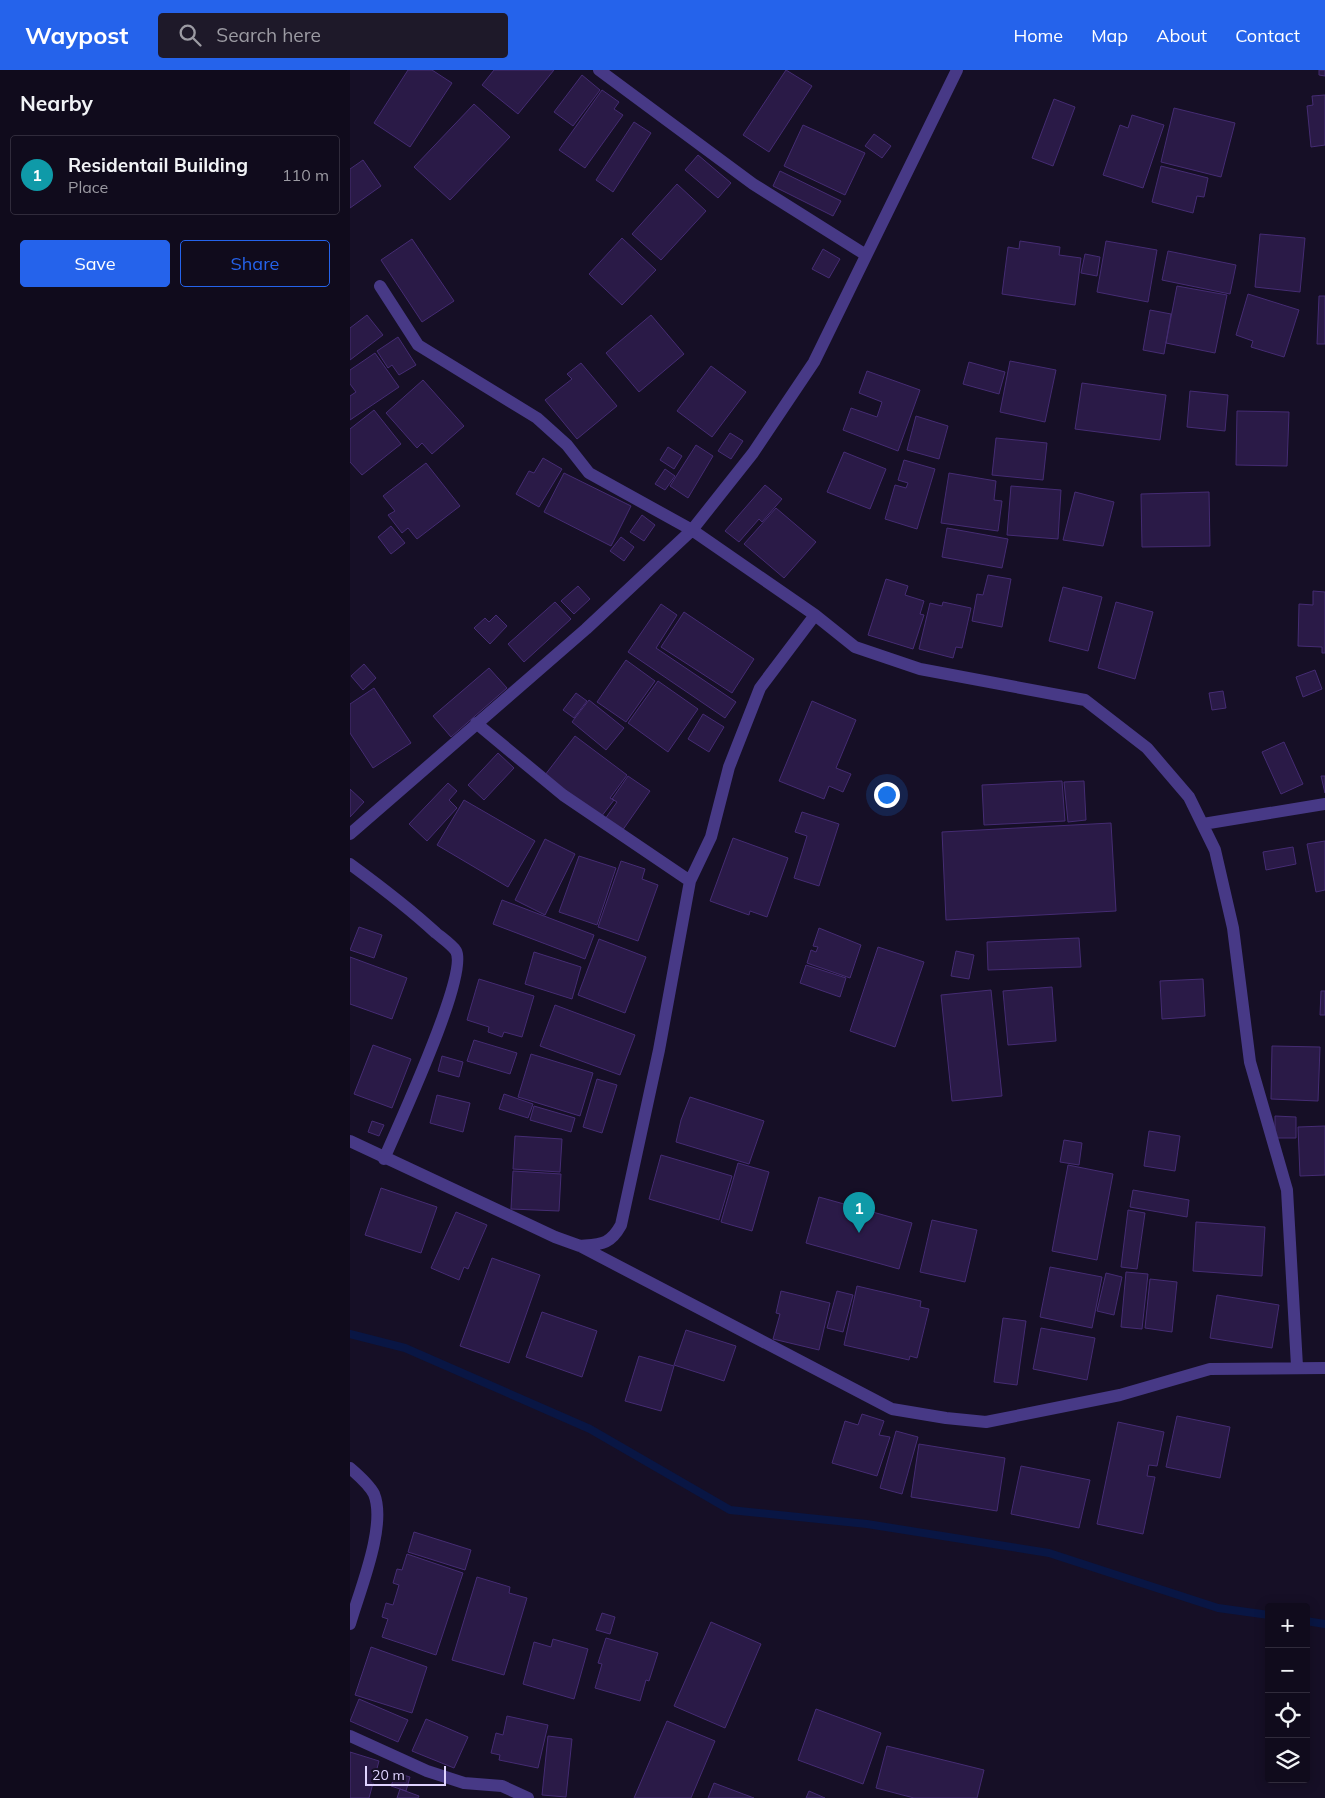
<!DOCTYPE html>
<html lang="en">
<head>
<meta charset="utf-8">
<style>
  :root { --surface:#100b1c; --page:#1e1929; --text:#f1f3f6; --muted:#9c9ba3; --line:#302b3b; --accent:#2563eb }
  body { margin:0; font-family:Mulish,sans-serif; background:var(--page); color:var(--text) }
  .controls { position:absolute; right:15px; bottom:15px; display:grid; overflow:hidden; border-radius:5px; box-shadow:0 2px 12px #0003 }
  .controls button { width:45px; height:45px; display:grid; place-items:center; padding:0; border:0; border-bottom:1px solid var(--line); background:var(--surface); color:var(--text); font:25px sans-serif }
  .scale { position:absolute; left:15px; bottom:12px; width:81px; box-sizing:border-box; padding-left:5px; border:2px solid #dfd3ff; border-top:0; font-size:14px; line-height:18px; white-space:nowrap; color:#dfd3ff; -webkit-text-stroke:4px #160f26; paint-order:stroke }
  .you { position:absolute; left:536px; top:724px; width:18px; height:18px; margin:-12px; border:4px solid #fff; border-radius:50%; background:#1a73e8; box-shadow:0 0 0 8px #1a73e833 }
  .badge { display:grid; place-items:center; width:32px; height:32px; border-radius:50%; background:var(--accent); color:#fff; font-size:16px; font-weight:700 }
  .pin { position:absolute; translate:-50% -41px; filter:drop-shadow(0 1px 2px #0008) }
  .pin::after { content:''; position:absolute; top:26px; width:18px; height:15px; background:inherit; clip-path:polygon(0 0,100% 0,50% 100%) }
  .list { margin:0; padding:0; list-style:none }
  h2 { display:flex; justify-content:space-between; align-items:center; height:65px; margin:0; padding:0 20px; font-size:21px }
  h2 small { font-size:16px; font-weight:400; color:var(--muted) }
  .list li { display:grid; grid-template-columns:32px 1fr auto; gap:15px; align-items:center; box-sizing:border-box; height:80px; margin:0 10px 10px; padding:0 10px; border:1px solid var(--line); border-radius:5px }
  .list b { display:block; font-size:19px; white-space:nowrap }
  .list p { margin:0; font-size:16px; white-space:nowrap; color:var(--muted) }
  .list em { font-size:16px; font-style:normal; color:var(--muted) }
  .actions { display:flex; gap:10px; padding:15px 20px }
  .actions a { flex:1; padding:11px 0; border:1px solid var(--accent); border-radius:5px; text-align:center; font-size:18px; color:var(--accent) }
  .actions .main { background:var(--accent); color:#fff }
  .icon { flex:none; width:28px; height:28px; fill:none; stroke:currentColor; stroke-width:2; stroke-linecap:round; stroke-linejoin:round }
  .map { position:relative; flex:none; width:975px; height:1728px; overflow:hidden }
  header { display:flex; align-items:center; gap:30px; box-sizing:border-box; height:70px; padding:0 25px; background:var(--accent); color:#fff }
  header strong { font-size:24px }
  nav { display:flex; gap:28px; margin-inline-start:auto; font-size:18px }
  .search { width:350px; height:45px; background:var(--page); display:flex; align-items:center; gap:12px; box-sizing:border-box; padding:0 18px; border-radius:5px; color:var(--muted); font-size:19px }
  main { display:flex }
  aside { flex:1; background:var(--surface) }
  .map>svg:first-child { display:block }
</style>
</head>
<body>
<header>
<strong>Waypost</strong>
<div class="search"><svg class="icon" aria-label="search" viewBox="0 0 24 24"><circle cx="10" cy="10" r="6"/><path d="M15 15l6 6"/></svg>Search here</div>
<nav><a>Home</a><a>Map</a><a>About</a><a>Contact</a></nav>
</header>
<main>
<aside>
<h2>Nearby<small></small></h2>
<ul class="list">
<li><span class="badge" style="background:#0f9aa8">1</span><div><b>Residentail Building</b><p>Place</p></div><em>110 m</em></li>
</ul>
<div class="actions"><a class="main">Save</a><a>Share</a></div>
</aside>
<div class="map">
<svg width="975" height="1728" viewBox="0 0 975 1728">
  <rect width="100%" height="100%" fill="#160f26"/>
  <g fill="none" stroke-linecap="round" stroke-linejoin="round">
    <path stroke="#091644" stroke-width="8" d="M0 1264 55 1278 240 1359 380 1440 517 1454 699 1483 868 1538 919 1545
      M956 1551 975 1554"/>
  </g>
  <path fill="#2a1a47" stroke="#452c73" d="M58 0H82L102 13 60 77 24 53Z
    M144 0H204L168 44 132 15Z
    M436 0 462 16 419 82 393 65Z
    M969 0H975V6L969 5Z
    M232 5 250 20 223 56 204 42Z
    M252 20 269 32 264 39 273 45 235 98 209 80Z
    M975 25V75L961 77 957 36 963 35 962 26Z
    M704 29 725 37 703 96 682 88Z
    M124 34 160 67 100 130 64 97Z
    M824 38 885 53 871 107 811 92Z
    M782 45 814 55 793 118 753 105 770 55 778 58Z
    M284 52 301 63 263 122 246 110Z
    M453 55 515 83 495 125 434 96Z
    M524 64 541 76 532 88 515 76Z
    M348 85 381 113 368 128 335 100Z
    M13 90 31 116 0 138V99Z
    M811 96 858 108 854 127 847 126 843 143 802 132Z
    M430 101 491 131 483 146 423 116Z
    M327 114 356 141 311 190 282 164Z
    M910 164 955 168 950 222 905 217Z
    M272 168 306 200 272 235 239 204Z
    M62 169 104 231 72 252 31 190Z
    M670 171 710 177 709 185 731 188 725 235 652 224 658 177 669 179Z
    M756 171 807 180 798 232 747 222Z
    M473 179 490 189 479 208 462 199Z
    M818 181 886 195 880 224 812 210Z
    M735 184 750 187 747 206 731 203Z
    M827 216 877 225 865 283 816 273Z
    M898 224 949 240 934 287 901 277 903 271 886 265Z
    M969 226H975V274H967Z
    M800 240 821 244 814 284 793 280Z
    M17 245 33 265 0 290V258Z
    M301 245 334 284 289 322 256 283Z
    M48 267 66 295 49 305 42 295 38 298 27 281Z
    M25 283 49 317 0 350V326L6 322 0 314V300Z
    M660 291 706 300 695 352 650 342Z
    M619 292 655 302 649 324 613 314Z
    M231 293 267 336 227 369 195 330 222 309 217 304Z
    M361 296 396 322 362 367 327 341Z
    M517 301 570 320 548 381 493 360 501 338 527 347 532 332 509 323Z
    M73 310 114 356 82 384 72 373 67 378 36 343Z
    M732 313 816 325 810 370 725 359Z
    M840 321 878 325 875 361 837 357Z
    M24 340 51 374 12 405 0 392V359Z
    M887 341 939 342 937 396 886 395Z
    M566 346 598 356 589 389 557 380Z
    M380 363 393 371 381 389 368 381Z
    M646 368 697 373 693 410 642 405Z
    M346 375 363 386 338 428 320 416Z
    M318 377 332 386 324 399 310 390Z
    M494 382 536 399 520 439 477 422Z
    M193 388 212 399 189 437 166 424 179 401 184 403Z
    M554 390 585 399 567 459 535 449 545 415 556 418 558 413 548 410Z
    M76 393 110 436 67 469 58 458 52 463 38 445 45 441 33 426Z
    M315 399 325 406 315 420 305 414Z
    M214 403 281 436 261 476 194 442Z
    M599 403 646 411 644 430 652 431 648 461 591 453Z
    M415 415 432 429 412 452 409 449 389 472 375 461Z
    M661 416 711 420 708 469 657 465Z
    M725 422 764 432 753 476 713 470Z
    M859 422 860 476 792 477 791 424Z
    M426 438 466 472 434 508 394 474Z
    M292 445 305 455 294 471 280 462Z
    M41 456 55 473 41 484 28 467Z
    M597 458 658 469 652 498 592 487Z
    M271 467 284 477 274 491 260 481Z
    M638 505 661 509 652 557 622 551 627 524 633 525Z
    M536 509 558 516 555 525 574 531 570 544 574 545 563 579 518 565Z
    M228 516 240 529 224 544 211 531Z
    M713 517 752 527 738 581 699 571Z
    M963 521 975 522V583H972V577L948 576 949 534 963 535Z
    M205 532 221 549 174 592 158 574Z
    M593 532 621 538 612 578 606 577 603 588 569 579 580 533 592 536Z
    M766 532 803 542 785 609 748 598Z
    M311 534 327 545 306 578 386 632 375 648 278 582Z
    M334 542 404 589 382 623 311 577Z
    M146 545 157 556 140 574 124 558 135 548 139 552Z
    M276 590 305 611 276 652 247 632Z
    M14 594 26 608 13 620 1 606Z
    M139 598 157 618 101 667 83 646Z
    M965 600 972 619 953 627 946 607Z
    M308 611 348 639 318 682 278 653Z
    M24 618 61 673 23 698 0 663V634Z
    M873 621 876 638 862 640 859 623Z
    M226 623 237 631 224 648 213 640Z
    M239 630 274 658 256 680 222 652Z
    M462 631 506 650 486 698 501 704 493 722 479 716 474 729 429 711Z
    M353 644 374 657 359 682 338 669Z
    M225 666 277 705 260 728 264 730 251 747 195 705Z
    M934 672 953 714 931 724 912 682Z
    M148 683 164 698 134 730 118 715Z
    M278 706 300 721 272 761 255 749 267 732 262 729Z
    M971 706H975V723Z
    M712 711 715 751 634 755 632 715Z
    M734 711 736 750 718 752 714 712Z
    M98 713 107 721 99 730 107 738 77 771 59 754Z
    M0 719 14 732 0 747Z
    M114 730 185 771 158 817 87 775Z
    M452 742 489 754 469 816 444 808 457 766 445 762Z
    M761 753 766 841 596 850 592 762Z
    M383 768 438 788 417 847 400 841 399 845 360 831Z
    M195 769 225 784 195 845 165 830Z
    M975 771V820L966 822 957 774Z
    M943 777 946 794 916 800 913 782Z
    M229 786 266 798 247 855 209 842Z
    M271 791 295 799 292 809 308 815 288 871 248 857Z
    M152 830 244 865 235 889 143 854Z
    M9 857 32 865 24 888 0 880Z
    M469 858 511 875 500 908 457 893 461 880 466 882 468 877 463 876Z
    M729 868 731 897 638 900 637 872Z
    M249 869 296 887 275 943 228 925Z
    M528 877 574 892 545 977 500 961Z
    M606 881 624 885 619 909 601 906Z
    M184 882 231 897 222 929 175 914Z
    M0 887 57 908 42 949 0 934Z
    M456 895 496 908 490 927 450 913Z
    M129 909 184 926 172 967 154 962 152 967 138 962 139 957 117 950Z
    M853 909 855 946 812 949 810 911Z
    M702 917 706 971 658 975 653 921Z
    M641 920 652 1026 602 1031 591 925Z
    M971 921H975V945H970Z
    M205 935 285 965 270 1005 190 976Z
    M124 970 167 983 160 1004 117 991Z
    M23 975 61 989 42 1038 4 1024Z
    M922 976 970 977 968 1031 921 1029Z
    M181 984 243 1003 230 1046 168 1027Z
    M92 986 113 992 109 1007 88 1001Z
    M247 1009 267 1015 252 1063 233 1057Z
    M154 1024 183 1034 178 1048 149 1039Z
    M87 1025 120 1033 113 1062 80 1053Z
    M340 1027 414 1051 399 1094 326 1072 331 1050Z
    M184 1036 225 1048 221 1062 180 1050Z
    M925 1046 946 1047V1068H925Z
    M22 1051 34 1055 29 1066 18 1062Z
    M975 1056V1105L950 1106 948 1057Z
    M799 1061 830 1066 825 1101 794 1096Z
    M165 1066 212 1069 210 1102 163 1099Z
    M714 1070 732 1073 729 1095 710 1092Z
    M311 1085 382 1106 369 1150 299 1129Z
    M388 1093 419 1102 402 1161 371 1152Z
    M718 1095 763 1104 747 1190 702 1181Z
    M163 1101 211 1104 209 1141 161 1139Z
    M31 1118 87 1137 71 1183 15 1165Z
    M783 1120 839 1130 837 1147 780 1137Z
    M469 1127 562 1153 549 1199 456 1173Z
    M778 1140 795 1143 787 1199 771 1197Z
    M106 1142 137 1155 118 1199 114 1197 109 1210 81 1198Z
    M582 1150 627 1160 615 1212 570 1202Z
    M846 1152 915 1157 912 1206 843 1201Z
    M142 1188 190 1205 159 1293 110 1276Z
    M700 1197 752 1207 742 1258 690 1247Z
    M776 1202 798 1204 792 1259 771 1257Z
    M756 1203 772 1207 764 1245 747 1241Z
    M800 1209 827 1212 822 1262 795 1258Z
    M507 1216 571 1231 570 1237 579 1239 567 1288 560 1286 559 1290 494 1275Z
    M431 1221 480 1233 469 1280 423 1269 430 1244 426 1243Z
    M487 1221 503 1225 493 1262 477 1258Z
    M867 1225 929 1235 922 1278 860 1268Z
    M192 1242 247 1261 232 1307 176 1287Z
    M653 1248 676 1251 667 1315 644 1312Z
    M691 1258 745 1268 737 1310 683 1299Z
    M336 1260 386 1276 374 1311 324 1295Z
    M289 1286 324 1296 311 1341 275 1331Z
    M512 1344 534 1351 529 1365 540 1367 527 1406 482 1393 495 1351 508 1355Z
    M827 1346 880 1357 870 1408 816 1397Z
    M768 1352 814 1362 807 1396 799 1395 797 1406 805 1407 793 1464 747 1454Z
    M546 1361 568 1367 552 1424 530 1418Z
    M569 1374 655 1388 647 1441 561 1427Z
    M671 1396 740 1410 729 1458 661 1444Z
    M64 1462 121 1480 115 1500 58 1482Z
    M57 1484 113 1503 86 1585 32 1567 38 1549 32 1547 36 1533 43 1535 49 1515 43 1513 47 1499 52 1500Z
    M127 1507 160 1517 159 1523 177 1528 154 1605 102 1590Z
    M252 1543 265 1547 260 1564 246 1560Z
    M361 1552 411 1574 375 1658 324 1636Z
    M256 1568 308 1583 299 1611 296 1610 290 1631 245 1618 252 1594 248 1593Z
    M203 1569 238 1579 224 1629 173 1614 184 1572 201 1577Z
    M21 1577 77 1597 62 1643 5 1625Z
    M9 1629 58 1650 48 1672 0 1651Z
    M466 1639 531 1663 513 1714 448 1690Z
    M157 1646 198 1655 188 1698 149 1690 150 1685 141 1683 146 1663 153 1665Z
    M76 1649 118 1667 104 1698 62 1681Z
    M317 1651 365 1671 341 1728H284Z
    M198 1666 222 1669 216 1727 192 1725Z
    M537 1676 634 1700 627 1728H564L526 1718Z
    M0 1682 29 1691 19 1728H0Z
    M46 1703 60 1707 56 1721 41 1716Z
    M364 1713 404 1728H358Z
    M50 1719 69 1726 68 1728H47Z
    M459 1721 475 1728H456Z"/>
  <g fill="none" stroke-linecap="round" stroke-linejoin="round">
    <path stroke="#473986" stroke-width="12" d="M249 0 403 114 516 185
      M30 216 68 275 187 348 217 375 239 403 342 460 465 545 505 577 570 599 735 630 797 678 839 727 865 780 883 858 900 992 937 1120 947 1296
      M126 653 213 725 340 811
      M853 754 975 734
      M0 764 236 559 342 460 403 383 464 292 607 0
      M0 794C30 816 59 838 86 863 92 868 102 875 106 881 119 905 47 1058 34 1089
      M0 1071 205 1167 230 1176 542 1339 596 1348 636 1352 770 1325 860 1299 975 1298
      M230 1176C251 1174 260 1175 271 1155L309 980 340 811 361 767 379 697 410 618 465 545
      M0 1398C7 1404 20 1416 24 1424 37 1456 9 1522 0 1554
      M0 1666 77 1701 114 1713 152 1716 178 1728"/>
  </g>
</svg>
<div class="controls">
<button>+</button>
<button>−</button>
<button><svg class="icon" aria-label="locate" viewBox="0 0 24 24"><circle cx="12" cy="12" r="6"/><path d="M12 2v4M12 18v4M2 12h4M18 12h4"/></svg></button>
<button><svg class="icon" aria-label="layers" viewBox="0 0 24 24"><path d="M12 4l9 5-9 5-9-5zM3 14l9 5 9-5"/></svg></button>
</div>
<div class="scale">20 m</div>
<div class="you"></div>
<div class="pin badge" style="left:509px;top:1163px;background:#0f9aa8">1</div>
</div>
</main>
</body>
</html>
